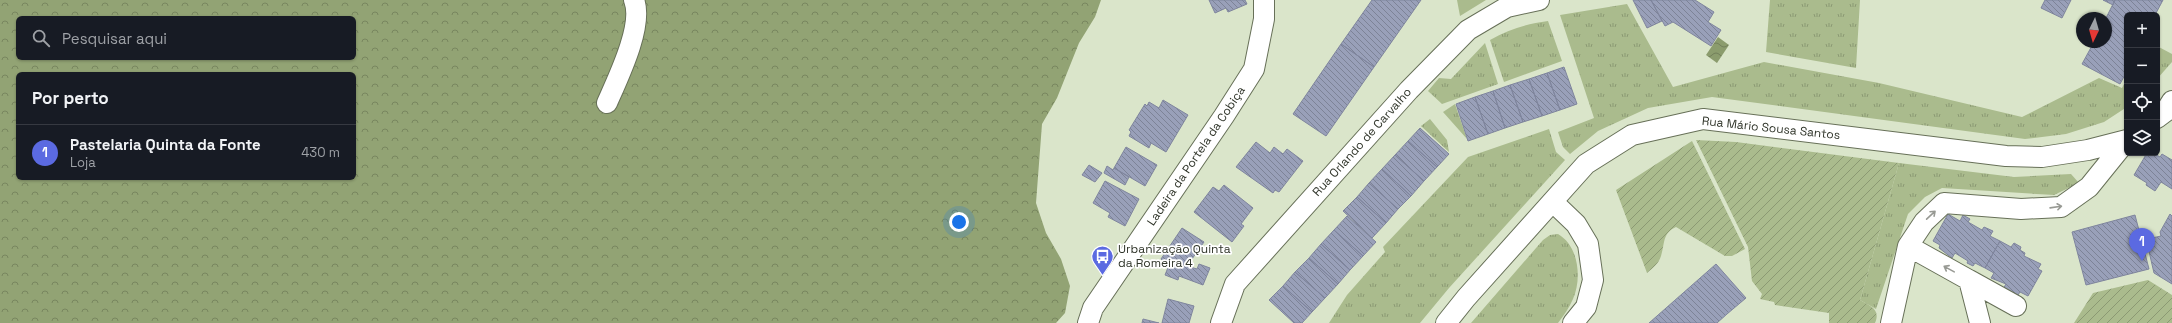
<!DOCTYPE html>
<html lang="pt">
<head>
<meta charset="utf-8">
<style>
  :root { --surface:#171b24; --page:#20242c; --text:#f1f3f6; --muted:#9ea1a6; --line:#363941; --accent:#5b6ae1 }
  body { margin:0; font-family:"Space Grotesk",sans-serif; background:var(--page); color:var(--text) }
  .controls { position:absolute; right:12px; top:12px; display:grid; overflow:hidden; border-radius:6px; box-shadow:0 1px 3px #0004 }
  .controls button { width:36px; height:36px; display:grid; place-items:center; padding:0; border:0; border-bottom:1px solid var(--line); background:var(--surface); color:var(--text); font:20px sans-serif }
  .compass { position:absolute; left:2076px; top:12px; width:36px; height:36px; border-radius:50%; background:var(--surface); box-shadow:0 1px 3px #0004; rotate:185deg }
  .you { position:absolute; left:959px; top:222px; width:14px; height:14px; margin:-10px; border:3px solid #fff; border-radius:50%; background:#1a73e8; box-shadow:0 0 0 6px #1a73e833 }
  .badge { display:grid; place-items:center; width:26px; height:26px; border-radius:50%; background:var(--accent); color:#fff; font-size:13px; font-weight:700 }
  .pin { position:absolute; translate:-50% -33px; filter:drop-shadow(0 1px 2px #0008) }
  .pin::after { content:''; position:absolute; top:21px; width:14px; height:12px; background:inherit; clip-path:polygon(0 0,100% 0,50% 100%) }
  .list { margin:0; padding:0; list-style:none }
  h2 { display:flex; justify-content:space-between; align-items:center; height:52px; margin:0; padding:0 16px; font-size:17px }
  h2 small { font-size:13px; font-weight:400; color:var(--muted) }
  .list li { display:grid; grid-template-columns:26px 1fr auto; gap:12px; align-items:center; box-sizing:border-box; height:56px; padding:0 16px; border-top:1px solid var(--line) }
  .list b { display:block; font-size:15px; white-space:nowrap }
  .list p { margin:0; font-size:13px; white-space:nowrap; color:var(--muted) }
  .list em { font-size:13px; font-style:normal; color:var(--muted) }
  .icon { flex:none; width:22px; height:22px; fill:none; stroke:currentColor; stroke-width:2; stroke-linecap:round; stroke-linejoin:round }
  .map { position:relative; flex:none; width:2172px; height:323px; overflow:hidden }
  .search { position:absolute; background:var(--surface); box-shadow:0 1px 3px #0004; left:16px; top:16px; width:340px; height:44px; display:flex; align-items:center; gap:10px; box-sizing:border-box; padding:0 14px; border-radius:6px; color:var(--muted); font-size:15px }
  .panel { position:absolute; background:var(--surface); box-shadow:0 1px 3px #0004; left:16px; top:72px; width:340px; height:108px; border-radius:6px }
  .map>svg:first-child { display:block }
</style>
</head>
<body>
<div class="map">
<svg width="2172" height="323" viewBox="0 0 2172 323">
  <defs>
    <pattern id="grass-tufts" width="24" height="20" patternUnits="userSpaceOnUse"><rect width="24" height="20" fill="#aabb8d"/><path d="M3 7l-1-3M5 7V3M7 7l1-3M15 17l-1-3M17 17v-4M19 17l1-3" fill="none" stroke="#8b9973"/></pattern>
    <pattern id="forest-crowns" width="20" height="18" patternUnits="userSpaceOnUse"><rect width="20" height="18" fill="#92a374"/><path d="M2 6a3 3 0 1 1 6 0M12 15a3 3 0 1 1 6 0" fill="none" stroke="#78865f"/></pattern>
    <pattern id="garden-furrows" width="10" height="10" patternUnits="userSpaceOnUse"><rect width="10" height="10" fill="#aabb8d"/><path d="M-1 1l2-2M0 10L10 0M9 11l2-2" fill="none" stroke="#8b9973"/></pattern>
    <pattern id="water-waves" width="16" height="10" patternUnits="userSpaceOnUse"><rect width="16" height="10" fill="#8b9c6d"/><path d="M0 5q4-4 8 0t8 0" fill="none" stroke="#72805a"/></pattern>
    <pattern id="building-back-hatch" width="6" height="6" patternUnits="userSpaceOnUse"><rect width="6" height="6" fill="#99a0b9"/><path d="M-1 5l2 2M0 0l6 6M5-1l2 2" fill="none" stroke="#7d8397"/></pattern>
  </defs>
  <rect width="100%" height="100%" fill="#dae5ca"/>
  <path fill="url(#grass-tufts)" d="M1770 0H1860L1856 68 1766 52Z
    M1627 4 1673 87 1764 62 1879 83 2022 117 2099 78 2122 88 2127 78V107L2104 122 2066 134 2025 139 1712 97 1648 108 1598 131 1570 154 1563 147 1558 132 1594 118 1560 15Z
    M1548 21 1562 61 1504 82 1490 40C1509 29 1526 24 1548 21Z
    M1485 43 1498 84 1442 104 1428 91 1439 78 1451 79Z
    M2157 46 2172 54V62L2157 79Z
    M1455 104 1467 139 1443 112Z
    M1430 119 1447 140 1449 152 1421 126Z
    M1549 129 1556 152 1565 160 1449 288 1420 323H1329L1347 295 1385 252 1383 247 1468 157Z
    M1899 163 2014 177 2071 174 2079 183 2054 195 1942 188 1925 197 1908 214 1876 309 1860 300Z
    M1558 234C1579 246 1582 279 1573 299 1569 308 1564 315 1558 323H1471L1543 240 1550 235Z"/>
  <path fill="url(#forest-crowns)" fill-rule="evenodd" d="M0 0H1101L1095 17 1079 43 1057 98 1042 124 1036 203 1046 233 1061 259 1070 286 1065 313 1056 323H0ZM18 18H354V58H18ZM18 74H354V178H18Z"/>
  <path fill="#aabb8d" d="M1457 0H1486L1460 16Z"/>
  <path fill="url(#garden-furrows)" d="M1696 140 1736 142 1899 163 1860 300C1870 306 1881 309 1875 323H1829V313L1775 305 1774 302 1760 299 1762 294 1752 281 1748 247Z
    M1692 141 1745 249 1732 256H1725L1676 227C1662 233 1665 244 1661 256 1659 263 1653 268 1647 273L1616 190Z
    M2148 280 2172 295V323H2074L2093 293Z"/>
  <path fill="url(#water-waves)" d="M1718 37 1729 45 1717 63 1706 55Z"/>
  <path fill="url(#building-back-hatch)" stroke="#7f859d" d="M1209 0H1245L1247 4 1228 12 1226 8 1215 13Z
    M1372 0H1421L1374 67 1341 44Z
    M1633 0H1651L1662 21 1647 28Z
    M1651 0H1695L1714 12 1708 22 1721 30 1711 46 1673 22 1665 26Z
    M2045 0H2071L2062 18 2041 8Z
    M2103 0H2115L2113 5Z
    M2115 0H2163L2155 15H2127V71L2120 84 2082 64 2094 42H2106V18Z
    M1341 44 1374 67 1326 136 1293 114Z
    M1564 67 1577 104 1560 110 1547 73Z
    M1547 73 1560 110 1542 116 1529 79Z
    M1529 79 1542 116 1523 122 1510 85Z
    M1510 85 1523 122 1505 128 1493 91Z
    M1493 91 1505 128 1488 134 1475 97Z
    M1475 97 1488 134 1468 141 1456 104Z
    M1163 100 1188 115 1166 152 1151 143 1149 148 1129 136 1131 132 1129 130 1145 104 1147 106 1149 102 1159 108Z
    M1420 128 1449 154 1437 167 1408 141Z
    M1408 141 1437 167 1424 181 1395 155Z
    M1256 142 1270 153 1274 147 1283 154 1287 149 1303 161 1279 192 1275 190 1273 193 1236 167Z
    M1126 147 1157 165 1145 186 1114 168Z
    M2147 153H2153L2160 157 2162 154 2172 160V189L2161 182 2155 191 2146 185 2147 183 2134 175Z
    M1395 155 1424 181 1411 196 1382 169Z
    M1089 165 1102 173 1095 182 1082 175Z
    M1107 166 1113 170 1114 168 1129 177 1125 185 1104 173Z
    M1382 169 1411 196 1398 209 1369 183Z
    M1105 181 1139 199 1125 226 1108 217 1110 213 1093 203Z
    M1369 183 1398 209 1386 223 1357 197Z
    M1224 185 1253 208 1241 224 1244 226 1232 242 1194 212 1213 187 1219 191Z
    M1357 197 1386 223 1372 238 1343 211Z
    M1948 214 1960 221 1963 215 1970 219 1968 222 1982 230 1984 227 1993 231 1990 236 2000 241 1985 268 1975 263 1973 266 1967 263 1968 261 1955 253 1952 258 1939 248 1940 245 1933 241Z
    M2170 214 2172 216V284L2154 273 2145 234 2150 232 2152 238 2161 236 2160 232Z
    M2135 215 2149 269 2086 285 2072 232Z
    M1347 216 1376 242 1363 256 1334 230Z
    M1182 228 1204 242 1187 266 1197 269 1199 264 1210 268 1203 285 1179 276 1178 280 1165 275 1169 265 1161 259Z
    M1334 230 1363 256 1350 270 1321 244Z
    M2000 241 2011 247 2014 243 2021 247 2020 250 2025 253 2024 256 2041 264 2038 269 2042 271 2028 296 2020 292 2018 295 2003 289 2006 284 1991 278 1994 273 1985 268Z
    M1321 244 1350 270 1338 284 1309 258Z
    M1309 258 1338 284 1325 298 1295 272Z
    M1716 264 1746 298 1727 314 1717 323H1649Z
    M1295 272 1325 298 1312 312 1283 286Z
    M1283 286 1312 312 1302 323H1294L1269 300Z
    M1168 299 1194 306 1189 323H1162Z
    M1143 319 1159 323H1142Z"/>
  <g fill="none" stroke-linecap="round" stroke-linejoin="round">
    <defs>
      <path id="minor" d="M607 103C618 78 644 25 634 0
        M2157 118 2165 112 2172 101
        M1553 202 1576 224 1588 244 1593 280 1586 307 1573 323
        M1908 246 1969 280 1980 323
        M1969 280 2016 306
        M1088 323 1093 308 1224 116 1254 69 1264 19V0
        M1221 323 1235 284 1409 90 1468 30 1507 7 1539 0
        M1446 323 1466 298 1586 164 1632 135 1703 119 2006 156 2042 157 2088 150 2127 140
        M1891 323 1908 246 1924 222 1944 203 2021 209 2061 207 2089 187 2127 140"/>
    </defs>
    <use href="#minor" stroke="#677058" stroke-width="22"/>
    <use href="#minor" stroke="#fff" stroke-width="20"/>
  </g>
  <defs><path id="oneway-shaft" d="M-6 0H5M1.5-3L5.5 0L1.5 3" fill="none" stroke-width="1.6" stroke-linecap="round" stroke-linejoin="round"/></defs>
  <g stroke="#989a94">
    <use href="#oneway-shaft" transform="translate(2056 207) rotate(-8)"/>
    <use href="#oneway-shaft" transform="translate(1931 215) rotate(-43)"/>
    <use href="#oneway-shaft" transform="translate(1949 269) rotate(-151)"/>
  </g>
  <defs>
    <symbol id="bus-pin" viewBox="-11 -11 22 30"><path d="M0 17L-7.5 6A9.5 9.5 0 1 1 7.5 6Z" fill="#5b6ae1" stroke="#fff"/><path d="M-5-6H5V4H4V6H2V4H-2V6H-4V4H-5ZM-3.5-4V0h7V-4ZM-3.5 1.2v1.5H-2V1.2ZM2 1.2v1.5H3.5V1.2Z" fill="#fff"/></symbol>
  </defs>
  <g fill-rule="evenodd">
    <use href="#bus-pin" x="1090" y="244" width="25" height="34"/>
  </g>
  <g text-anchor="middle" stroke-width="3.5" stroke-linejoin="round" paint-order="stroke">
    <g font-size="12" fill="#30352a" stroke="#fff">
      <text transform="translate(1771 128) rotate(6)" y="4">Rua Mário Sousa Santos</text>
      <text transform="translate(1362 142) rotate(-48)" y="4">Rua Orlando de Carvalho</text>
      <text transform="translate(1196 156) rotate(-56)" y="4">Ladeira da Portela da Cobiça</text>
    </g>
    <g font-size="12" fill="#30352a" stroke="#fff" text-anchor="start">
      <text x="1118" y="253">Urbanização Quinta<tspan x="1118" dy="14">da Romeira 4</tspan></text>
    </g>
  </g>
</svg>
<div class="controls">
<button>+</button>
<button>−</button>
<button><svg class="icon" aria-label="locate" viewBox="0 0 24 24"><circle cx="12" cy="12" r="6"/><path d="M12 2v4M12 18v4M2 12h4M18 12h4"/></svg></button>
<button><svg class="icon" aria-label="layers" viewBox="0 0 24 24"><path d="M12 4l9 5-9 5-9-5zM3 14l9 5 9-5"/></svg></button>
</div>
<svg class="compass" viewBox="-18 -18 36 36"><path d="M0-13l5 13h-10z" fill="#e53935"/><path d="M0 13l5-13h-10z" fill="#9ea1a6"/></svg>
<div class="you"></div>
<div class="pin badge" style="left:2142px;top:261px">1</div>
<div class="search"><svg class="icon" aria-label="search" viewBox="0 0 24 24"><circle cx="10" cy="10" r="6"/><path d="M15 15l6 6"/></svg>Pesquisar aqui</div>
<section class="panel">
<h2>Por perto<small></small></h2>
<ul class="list">
<li><span class="badge">1</span><div><b>Pastelaria Quinta da Fonte</b><p>Loja</p></div><em>430 m</em></li>
</ul>
</section>
</div>
</body>
</html>
